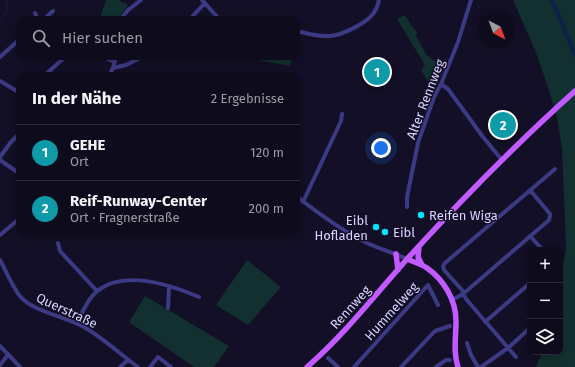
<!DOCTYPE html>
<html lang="de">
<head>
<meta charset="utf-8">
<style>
  :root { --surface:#0e0b1c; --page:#1c1929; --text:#f1f3f6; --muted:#9b9ba3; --line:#2e2b3b; --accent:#0f766e }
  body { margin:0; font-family:"Fira Sans",sans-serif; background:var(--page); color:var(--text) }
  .controls { position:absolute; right:12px; bottom:12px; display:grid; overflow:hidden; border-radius:8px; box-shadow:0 2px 6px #0003 }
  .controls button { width:36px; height:36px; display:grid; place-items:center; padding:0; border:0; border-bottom:1px solid var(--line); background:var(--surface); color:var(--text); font:20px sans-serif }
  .compass { position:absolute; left:479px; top:12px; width:36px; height:36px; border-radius:50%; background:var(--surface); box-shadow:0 2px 6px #0003; rotate:139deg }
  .you { position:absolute; left:381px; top:148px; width:14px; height:14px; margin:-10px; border:3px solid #fff; border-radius:50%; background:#1a73e8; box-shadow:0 0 0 6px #1a73e833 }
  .badge { display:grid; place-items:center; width:26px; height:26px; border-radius:50%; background:var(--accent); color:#fff; font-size:13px; font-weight:700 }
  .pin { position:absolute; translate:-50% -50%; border:2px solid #fff; box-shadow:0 1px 4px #0006 }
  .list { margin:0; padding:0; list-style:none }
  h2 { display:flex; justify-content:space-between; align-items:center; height:52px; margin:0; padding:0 16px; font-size:17px }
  h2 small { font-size:13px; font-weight:400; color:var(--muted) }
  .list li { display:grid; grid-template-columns:26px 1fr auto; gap:12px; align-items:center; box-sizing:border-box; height:56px; padding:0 16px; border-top:1px solid var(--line) }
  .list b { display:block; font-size:15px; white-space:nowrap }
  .list p { margin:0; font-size:13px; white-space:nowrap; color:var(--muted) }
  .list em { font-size:13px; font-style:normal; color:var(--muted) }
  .icon { flex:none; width:22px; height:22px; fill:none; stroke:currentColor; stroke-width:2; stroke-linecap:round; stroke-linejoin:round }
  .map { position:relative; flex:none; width:575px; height:367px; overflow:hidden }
  .search { position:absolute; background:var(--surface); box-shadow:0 2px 6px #0003; left:16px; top:16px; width:284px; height:44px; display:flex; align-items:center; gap:10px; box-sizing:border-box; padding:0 14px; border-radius:12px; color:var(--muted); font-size:15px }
  .panel { position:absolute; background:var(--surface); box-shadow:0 2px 6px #0003; left:16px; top:72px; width:284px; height:164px; border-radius:12px }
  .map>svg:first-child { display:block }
</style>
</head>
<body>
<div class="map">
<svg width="575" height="367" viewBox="0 0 575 367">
  <rect width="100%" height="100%" fill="#130f26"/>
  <path fill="#12302f" d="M106 0H118L128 5 117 20H105L100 18Z
    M513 0H575V367H536L542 352H560V284L566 247 562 149 557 117 547 84 535 50Z
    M405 15 411 25 418 33 415 34 426 54 444 69 434 91 421 70 425 65 397 19Z
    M259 56H293L290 66 258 60Z
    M247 260 281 287 248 325 216 305Z
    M145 296 229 346 214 367H194L129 322Z"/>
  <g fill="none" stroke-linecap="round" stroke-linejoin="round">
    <path stroke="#0c2248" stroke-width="1" d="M0 22C6 15 8 9 7 0"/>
    <path stroke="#0c2248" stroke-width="4.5" d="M552 0 575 55"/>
    <path stroke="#3d3a85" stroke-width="4" d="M202 0 220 20
      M35 13 38 20
      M43 20 53 11
      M120 20 128 10 141 0
      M189 20 205 3
      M296 31C307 33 319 37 330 36 342 35 365 24 373 14 376 10 378 5 379 0
      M101 56 115 62
      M0 57 20 39
      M113 68 126 65 144 56
      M44 76 66 56
      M109 76 113 68 116 56
      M0 81 20 93
      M441 84 448 89 483 137 502 160
      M0 157 11 142 20 133
      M0 160 20 174
      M296 196C318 213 342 231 367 243 380 249 394 253 407 259
      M303 202 341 121 342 114
      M407 207V197L418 143 434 97 441 84 458 42 471 0
      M0 235 19 219
      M530 236 543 250
      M58 243 60 251 97 291
      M0 260C6 271 11 284 19 295 32 312 65 316 84 327 103 338 120 354 138 367
      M452 300 463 294 549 220 550 216V214L530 190
      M168 308 169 287
      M485 322 530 283
      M77 323C82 313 87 300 96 292 123 269 171 285 199 297
      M467 343 471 355 478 367
      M0 346 20 367
      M516 357 466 299 462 290 444 270 443 266 445 263 555 169
      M328 358 338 367
      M0 365 8 355
      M120 367 128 360
      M150 367 158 357 171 367
      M354 367 428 285 438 305
      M401 367 435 331 450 326
      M436 367 446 360H450
      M481 367 508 348 530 328"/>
    <path stroke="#c25bff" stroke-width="5.5" d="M419 247 418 257 422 265
      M396 254 398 270
      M407 259C414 262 421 264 427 268 444 280 456 300 456 321 456 337 453 352 458 367
      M307 367C344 335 375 295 408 258 461 200 516 144 575 91"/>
  </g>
  <g fill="#00e5ff" stroke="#130f26" stroke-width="1.5">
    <circle cx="421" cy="215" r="4"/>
    <circle cx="376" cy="227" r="4"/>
    <circle cx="385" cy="232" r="4"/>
  </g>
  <g text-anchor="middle" stroke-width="3" stroke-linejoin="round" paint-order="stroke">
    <g font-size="13" fill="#d9d4ff" stroke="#130f26">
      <text transform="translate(425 99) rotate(-69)" y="5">Alter Rennweg</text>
      <text transform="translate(350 307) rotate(-48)" y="5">Rennweg</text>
      <text transform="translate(67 310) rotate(25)" y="5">Querstraße</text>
      <text transform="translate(391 311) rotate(-48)" y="5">Hummelweg</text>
    </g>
    <g font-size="13" fill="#d9d4ff" stroke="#130f26" text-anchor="start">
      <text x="429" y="220">Reifen Wiga</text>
      <text x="368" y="225" text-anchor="end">Eibl<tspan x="368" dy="15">Hofladen</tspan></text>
      <text x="393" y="237">Eibl</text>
    </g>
  </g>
</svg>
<div class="controls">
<button>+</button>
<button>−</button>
<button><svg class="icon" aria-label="layers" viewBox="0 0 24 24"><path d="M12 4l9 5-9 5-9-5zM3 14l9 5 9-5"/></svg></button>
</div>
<svg class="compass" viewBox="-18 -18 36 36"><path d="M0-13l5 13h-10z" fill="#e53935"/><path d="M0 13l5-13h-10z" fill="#9b9ba3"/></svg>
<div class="you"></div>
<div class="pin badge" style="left:377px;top:72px;background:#0f9aa8">1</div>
<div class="pin badge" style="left:503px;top:125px;background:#0f9aa8">2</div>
<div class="search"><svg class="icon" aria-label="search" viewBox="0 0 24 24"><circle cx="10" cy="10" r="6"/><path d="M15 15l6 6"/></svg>Hier suchen</div>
<section class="panel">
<h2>In der Nähe<small>2 Ergebnisse</small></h2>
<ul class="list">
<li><span class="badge" style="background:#0f9aa8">1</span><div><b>GEHE</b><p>Ort</p></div><em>120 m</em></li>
<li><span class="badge" style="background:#0f9aa8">2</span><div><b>Reif-Runway-Center</b><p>Ort · Fragnerstraße</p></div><em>200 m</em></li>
</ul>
</section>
</div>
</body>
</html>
